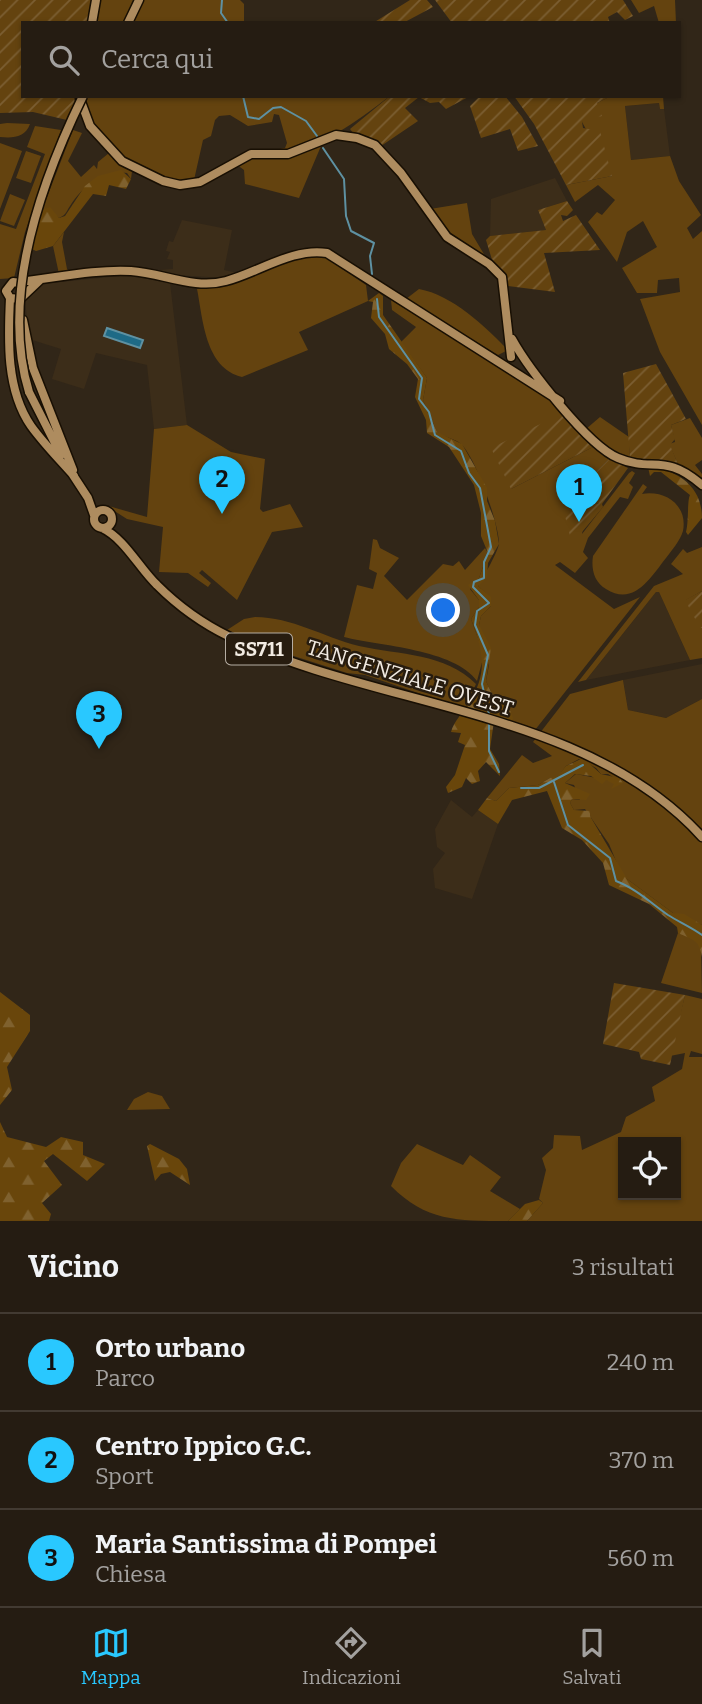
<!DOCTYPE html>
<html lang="it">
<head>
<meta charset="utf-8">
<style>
  :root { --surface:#251c12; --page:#2d251b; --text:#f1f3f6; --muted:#a3a19f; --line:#423a32; --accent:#29c8ff }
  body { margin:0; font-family:Bitter,serif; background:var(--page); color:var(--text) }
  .controls { position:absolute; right:21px; bottom:21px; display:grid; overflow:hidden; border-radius:0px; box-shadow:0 2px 5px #0004 }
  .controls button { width:63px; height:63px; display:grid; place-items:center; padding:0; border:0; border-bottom:2px solid var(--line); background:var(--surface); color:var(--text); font:35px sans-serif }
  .you { position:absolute; left:444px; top:611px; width:24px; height:24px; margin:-18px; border:5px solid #fff; border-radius:50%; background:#1a73e8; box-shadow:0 0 0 10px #1a73e833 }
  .badge { display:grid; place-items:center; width:46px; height:46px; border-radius:50%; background:var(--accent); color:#111; font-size:23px; font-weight:700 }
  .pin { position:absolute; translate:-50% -58px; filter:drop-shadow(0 2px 4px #0008) }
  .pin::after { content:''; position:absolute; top:37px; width:24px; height:21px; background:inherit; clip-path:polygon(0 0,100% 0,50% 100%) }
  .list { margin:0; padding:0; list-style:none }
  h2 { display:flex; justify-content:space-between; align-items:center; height:91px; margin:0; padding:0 28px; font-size:30px }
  h2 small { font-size:23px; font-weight:400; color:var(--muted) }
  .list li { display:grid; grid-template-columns:46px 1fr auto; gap:21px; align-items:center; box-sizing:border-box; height:98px; padding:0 28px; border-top:2px solid var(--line) }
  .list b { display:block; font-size:26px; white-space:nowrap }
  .list p { margin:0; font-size:23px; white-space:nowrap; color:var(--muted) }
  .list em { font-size:23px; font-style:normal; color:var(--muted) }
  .icon { flex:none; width:38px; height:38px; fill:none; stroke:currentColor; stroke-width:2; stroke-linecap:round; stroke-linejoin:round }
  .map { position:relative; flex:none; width:702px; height:1221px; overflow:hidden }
  .search { position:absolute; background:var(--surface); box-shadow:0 2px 5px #0004; left:21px; right:21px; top:21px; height:77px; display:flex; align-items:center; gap:18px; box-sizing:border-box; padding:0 24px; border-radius:0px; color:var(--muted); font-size:26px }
  .sheet { height:385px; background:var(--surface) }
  nav { display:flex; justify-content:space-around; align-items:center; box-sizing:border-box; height:98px; border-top:2px solid var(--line); background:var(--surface); font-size:19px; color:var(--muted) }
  nav a { display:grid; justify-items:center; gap:4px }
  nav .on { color:var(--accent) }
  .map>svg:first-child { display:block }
</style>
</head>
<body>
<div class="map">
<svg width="702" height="1221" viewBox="0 0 702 1221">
  <defs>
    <pattern id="forest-firs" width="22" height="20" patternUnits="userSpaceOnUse" patternTransform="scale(1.75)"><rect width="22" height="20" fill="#69460b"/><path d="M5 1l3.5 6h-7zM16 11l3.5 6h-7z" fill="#7f612e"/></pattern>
    <pattern id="garden-furrows" width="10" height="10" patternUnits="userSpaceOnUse" patternTransform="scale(1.75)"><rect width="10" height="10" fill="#64430f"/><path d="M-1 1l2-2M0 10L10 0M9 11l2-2" fill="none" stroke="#7b5e32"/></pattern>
  </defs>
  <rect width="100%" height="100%" fill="#312618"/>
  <path fill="#3c2d19" d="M659 103 660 109H664L670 156 631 160 625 106Z
    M555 178 567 201 538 210 546 230 490 236 491 199Z
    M182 220 232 230 224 270 238 273 224 278 175 275 160 270 173 269V260L167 259 170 252 166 251 169 241 173 242Z
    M129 275 170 283 187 425 154 429 147 365 96 353 84 389 52 379 61 349 29 339 25 300 27 293 41 284Z
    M656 592H659L690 660 586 680Z
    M702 664V699L666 718 628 710 623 680Z
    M451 800 472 817 478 810 498 824 472 899 435 888 433 869 445 853 437 847 435 829Z"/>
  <path fill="#64430f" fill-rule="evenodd" d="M99 0H135L123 23H95Z
    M143 0H240L244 4V23H132Z
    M631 0H675L676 23H659L654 6 639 13Z
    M87 96H390C355 122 321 151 275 150L285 148 287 143 279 115 274 114 272 122 248 126 230 115 219 116 215 120 211 136 203 140 194 180C145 183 102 147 83 103Z
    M611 96H663L664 109H660L659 103 625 106 631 160 670 156 679 181 701 215 687 228 693 239 702 231V425L660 352 640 299 680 292 679 278 658 280 657 293H637L622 268 657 247 643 221 627 232 617 262 588 222 597 212 602 215 615 200 598 185 575 202 566 185 612 176 582 122 597 103Z
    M7 123 30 124C25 138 13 138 0 137V124Z
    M35 126 61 130 25 232 14 278 0 279V224L16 229 45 154 27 147Z
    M73 130 82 133 68 161 81 177 94 165 97 169 98 162 109 153 132 171 131 179 127 173C101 171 84 185 70 206 66 212 66 215 59 218L48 210H42Z
    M0 143 22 151 0 209Z
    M321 146 299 198 245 184 244 170 236 164 244 159Z
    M26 151 41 156 31 183 16 178Z
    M10 194 25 200 14 226 0 221Z
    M467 203 472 234 488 261 447 234 430 209Z
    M64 232 62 242 67 269 70 272 59 274 53 246Z
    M317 256 326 258 366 285 368 301 299 332 308 350 242 377C205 368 203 319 197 289 241 284 278 259 317 256Z
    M419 289C452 295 485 326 508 350L498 355 406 299Z
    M391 300 550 398 563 413 511 489 593 447 609 459 583 485 600 503 587 505 582 534 629 473 632 471 635 473 629 483 633 487 628 499 620 497 588 538 583 552 588 558 575 573 560 562 555 565 614 609 640 597 535 730 512 722 509 708 491 692 486 681 489 665 479 625 481 616 491 606V598L478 586C483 578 499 550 499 543 499 524 475 456 461 444 455 438 444 438 437 432L423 400 427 378 401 342 416 327 392 310Z
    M600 417 629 437 630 458 608 450 586 429Z
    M690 418 702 438V460L695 465 702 474V482L678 464 669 444 675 442 671 425Z
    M187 425 231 452 265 459 260 509 263 512 290 504 303 527 272 532 237 600 202 570 199 573 211 583 208 587 188 573 159 572 163 527 127 519 105 505 147 517 154 429Z
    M643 484 647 487 642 494C665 490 688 505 683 531 680 541 672 550 666 558 651 577 634 607 606 589 594 582 591 569 593 556Z
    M373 539 377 540 380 548 399 558 384 576 407 600 443 564 453 566 459 561 465 570 485 548 488 553 479 578 470 589 479 600V607L471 619 484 655 477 681C454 649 380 646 344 637L357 585 373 589 377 573 369 569Z
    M702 547V591L686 600 702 628V658L690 660 659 592H656L586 680 578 682 654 586 683 574 671 564 683 549 687 553Z
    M255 617C292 617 323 637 359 646 400 655 445 653 476 684L465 709 365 675 347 673 278 651 227 630 244 619Z
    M623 680 628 710 666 718 702 699V925L673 913 627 879 621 873 609 844 585 809 574 810 570 803 572 799 580 800 574 785 565 783 576 774 622 783 608 774H601L596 768 579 759 566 766 557 778H550L538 785 509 788 496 801 487 798 522 755 533 763 552 756 533 742 570 694Z
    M678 933 691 935 701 945 702 993 661 983Z
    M685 995 702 999V1054L691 1051 689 1057H702V1221H527L543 1203 539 1199 546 1170 542 1158 553 1148 554 1135 580 1136 582 1150 621 1132 626 1117 655 1101 652 1087 682 1069 685 1053 670 1056ZM623 1142H676V1195H623Z
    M148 1092 162 1096 170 1109 127 1110 134 1099Z
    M417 1144 463 1165 470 1155 501 1177 490 1191 520 1209 508 1221C456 1221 426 1221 391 1186L401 1163Z"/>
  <path fill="url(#forest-firs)" d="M121 170 131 179 126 189 109 185 106 196 93 194 53 246 36 251 30 248 42 210 50 207 59 218 65 216 85 186 98 176Z
    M379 293 383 296V315L427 378 423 400 437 432 462 444 487 488V501L495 521 499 544 488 563 487 577 478 586 491 597V606L481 616 479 625 491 648 486 681 491 692 509 708 513 718 512 722 494 721 490 749 499 764 500 776 486 762 478 771 480 781 472 784 466 778 462 787 448 793 446 787 455 775 465 745 458 742 461 733 451 732C454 721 462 714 468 704 489 673 483 650 471 619L479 607V600L468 585 479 578 488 553 481 536V513L474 485 449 447 427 433 426 420 415 397 418 379 407 364 389 349 385 334 371 318 373 302 368 301Z
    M648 467C678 470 702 486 702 518L688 535 686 532C689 521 687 501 690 495L661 472H654L650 476Z
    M583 758 601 774 619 778 623 783 611 789 614 784 606 780 602 784 591 776 575 774 565 783 590 794 586 800 572 799 570 803 574 810 590 811V816L627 879 673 913 684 914 702 925V957C699 939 693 940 678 933L677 927 649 904 609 885 603 863 582 840 562 828 547 791 512 800 498 824 478 810 487 798 496 801 509 788 538 785 550 778 557 777 566 766Z
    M0 992 30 1015V1031L7 1067 12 1090 0 1105Z
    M0 1122 7 1137 46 1147 61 1137 83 1142V1155L105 1164 87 1181 53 1154 44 1161 62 1185 42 1203 51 1214 49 1221H0Z
    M150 1144 179 1159 187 1169 190 1185 170 1172 161 1174 155 1181 147 1146Z
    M539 1200 543 1203 527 1221H508L525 1204Z"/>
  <path fill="url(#garden-furrows)" d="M0 0H93L90 23H23V96H78L67 120 33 112 0 113Z
    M410 0H427L433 7 403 23H373Z
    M435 0H623L633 16 625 20 617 12 608 17 610 23H452Z
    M390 96H470L446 109 439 102 430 103 419 97 405 108 418 121 381 146 354 134 350 129Z
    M480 96H505L522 117 538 146 518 151 510 129 481 138 470 106Z
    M514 96H611L597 103 602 116 582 122 583 128 600 131 612 176 566 185 534 124Z
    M567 201 573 210 567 216 561 215 563 221 576 215 600 250 544 253 555 292 508 286 504 273 493 263 486 240 490 236 546 230 538 210Z
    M656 364 686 419 671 425 675 439 670 445 678 464 630 458 623 373Z
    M563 413 593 447 511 489 491 448Z
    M609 459 628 468 602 504 603 507 572 544 564 512 599 503 583 485Z
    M702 591V628H700L685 600Z
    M614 983 685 995 670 1065 641 1059 639 1052 603 1044Z"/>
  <path fill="#1e6a86" stroke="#5e91a2" stroke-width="2" d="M107 328 143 340 140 348 104 336Z"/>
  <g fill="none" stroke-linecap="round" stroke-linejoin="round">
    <path stroke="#5e91a2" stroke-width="2" d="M222 0 221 13 228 23
      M243 96 248 117 259 119 273 108 281 107 306 121 317 136
      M323 148 344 179 346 216 351 231 374 243 370 256 372 274
      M377 299 379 317 422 378 419 399 429 412 435 435 461 451 469 473 480 488 491 547 484 562V578L474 582 473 587 489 603 477 611 475 625 488 655 482 684 489 714
      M489 723V751L499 772
      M554 782 568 825 610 858 616 881C635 888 651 903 668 915 679 922 691 927 702 935
      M521 788H539L583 765"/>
    <defs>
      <path id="major" d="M92 23 96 0
        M128 23 139 0
        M80 99 90 126 122 161 163 181 180 185 200 182 251 154H288L336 135 357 138 375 145 401 173 447 237 489 264 502 277 511 357
        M19 282C55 278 95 269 131 271 163 273 194 290 226 281 257 273 294 247 327 253L560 401
        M21 283 13 282 6 291 10 298 20 299 40 280
        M10 298C8 340 6 390 31 426 44 444 60 460 74 476
        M23 320 33 368 73 470
        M512 339C528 368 588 446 618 458 653 473 664 452 702 485
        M29 392 61 455
        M71 472 88 498 94 515
        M94 519a9 9 0 1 1 18 0a9 9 0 1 1-18 0Z
        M102 528C125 539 139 568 157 585 178 606 203 624 230 637 378 708 587 709 702 837"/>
    </defs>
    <use href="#major" stroke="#180f03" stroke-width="11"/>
    <use href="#major" stroke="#ae8c5f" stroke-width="8"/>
    <defs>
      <path id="major-bridge" d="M29 392C0 297 41 182 83 96"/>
    </defs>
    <use href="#major-bridge" stroke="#180f03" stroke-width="11" stroke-linecap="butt"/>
    <use href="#major-bridge" stroke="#ae8c5f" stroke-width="8"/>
  </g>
  <g text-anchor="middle" stroke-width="5" stroke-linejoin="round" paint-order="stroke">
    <rect fill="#271c0f" stroke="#b5ada3" stroke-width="2" x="226" y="633.5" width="66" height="31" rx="5"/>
    <g font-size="19" font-weight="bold" fill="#f2ebe2">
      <text x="259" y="656">SS711</text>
    </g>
    <g font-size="21" fill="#f2ebe2" stroke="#271c0f">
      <text transform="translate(410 678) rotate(17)" y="7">TANGENZIALE OVEST</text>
    </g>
  </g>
</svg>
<div class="controls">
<button><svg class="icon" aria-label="locate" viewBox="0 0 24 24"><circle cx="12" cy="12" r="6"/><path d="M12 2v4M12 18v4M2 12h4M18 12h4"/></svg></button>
</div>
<div class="you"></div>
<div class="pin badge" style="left:579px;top:522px">1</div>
<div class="pin badge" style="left:222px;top:514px">2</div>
<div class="pin badge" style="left:99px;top:749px">3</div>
<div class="search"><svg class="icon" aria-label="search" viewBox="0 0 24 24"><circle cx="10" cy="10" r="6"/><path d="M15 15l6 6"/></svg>Cerca qui</div>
</div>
<section class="sheet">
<h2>Vicino<small>3 risultati</small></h2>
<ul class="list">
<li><span class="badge">1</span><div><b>Orto urbano</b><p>Parco</p></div><em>240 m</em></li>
<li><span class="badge">2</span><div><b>Centro Ippico G.C.</b><p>Sport</p></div><em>370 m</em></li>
<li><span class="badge">3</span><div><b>Maria Santissima di Pompei</b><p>Chiesa</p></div><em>560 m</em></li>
</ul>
</section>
<nav>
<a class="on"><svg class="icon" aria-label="map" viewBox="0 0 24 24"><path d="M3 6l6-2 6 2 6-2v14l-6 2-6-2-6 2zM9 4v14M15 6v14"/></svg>Mappa</a>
<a><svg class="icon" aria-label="directions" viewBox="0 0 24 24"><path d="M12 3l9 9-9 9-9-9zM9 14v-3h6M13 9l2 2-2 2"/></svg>Indicazioni</a>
<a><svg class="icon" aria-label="saved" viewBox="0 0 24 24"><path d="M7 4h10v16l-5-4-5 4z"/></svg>Salvati</a>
</nav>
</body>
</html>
